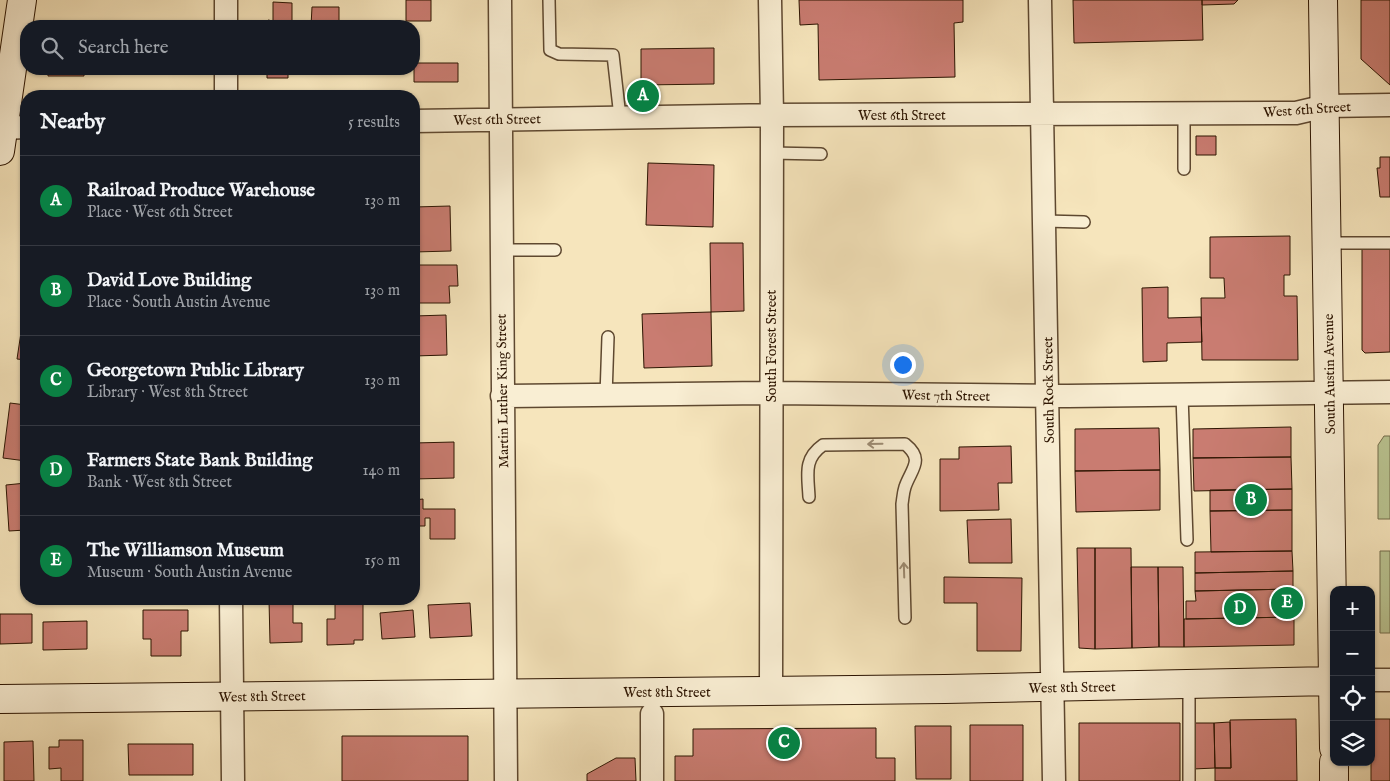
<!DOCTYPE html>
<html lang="en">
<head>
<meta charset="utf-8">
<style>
  :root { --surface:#171b24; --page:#20242c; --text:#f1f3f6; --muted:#9ea1a6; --line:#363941; --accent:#0b8043 }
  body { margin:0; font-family:"IM FELL English",serif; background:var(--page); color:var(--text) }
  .controls { position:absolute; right:15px; bottom:15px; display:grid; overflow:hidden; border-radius:10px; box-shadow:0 1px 4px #0004 }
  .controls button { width:45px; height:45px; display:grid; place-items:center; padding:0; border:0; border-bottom:1px solid var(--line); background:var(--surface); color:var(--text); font:25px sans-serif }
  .you { position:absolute; left:902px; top:364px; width:18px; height:18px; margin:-12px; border:4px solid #fff; border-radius:50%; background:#1a73e8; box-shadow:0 0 0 8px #1a73e833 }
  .badge { display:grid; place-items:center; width:32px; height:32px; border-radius:50%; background:var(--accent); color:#fff; font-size:16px; font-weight:700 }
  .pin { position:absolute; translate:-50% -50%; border:2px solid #fff; box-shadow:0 1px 5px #0006 }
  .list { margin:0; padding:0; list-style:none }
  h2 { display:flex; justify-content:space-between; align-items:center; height:65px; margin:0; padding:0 20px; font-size:21px }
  h2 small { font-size:16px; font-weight:400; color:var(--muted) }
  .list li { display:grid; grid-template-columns:32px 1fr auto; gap:15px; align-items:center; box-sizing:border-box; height:90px; padding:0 20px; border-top:1px solid var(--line) }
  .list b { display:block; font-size:19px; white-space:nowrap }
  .list p { margin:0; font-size:16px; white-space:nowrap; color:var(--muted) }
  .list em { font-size:16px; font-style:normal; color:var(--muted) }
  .icon { flex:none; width:28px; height:28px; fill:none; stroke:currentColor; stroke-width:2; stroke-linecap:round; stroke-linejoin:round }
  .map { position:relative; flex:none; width:1390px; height:781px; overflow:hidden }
  .search { position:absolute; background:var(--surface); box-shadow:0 1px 4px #0004; left:20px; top:20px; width:400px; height:55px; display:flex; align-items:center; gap:12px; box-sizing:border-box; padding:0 18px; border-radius:20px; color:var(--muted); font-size:19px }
  .panel { position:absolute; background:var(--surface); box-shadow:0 1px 4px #0004; left:20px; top:90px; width:400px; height:515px; border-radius:20px }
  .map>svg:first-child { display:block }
</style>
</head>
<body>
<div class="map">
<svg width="1390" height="781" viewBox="0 0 1390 781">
  <rect width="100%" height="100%" fill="#f6e5bc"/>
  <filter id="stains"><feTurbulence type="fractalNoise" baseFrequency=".004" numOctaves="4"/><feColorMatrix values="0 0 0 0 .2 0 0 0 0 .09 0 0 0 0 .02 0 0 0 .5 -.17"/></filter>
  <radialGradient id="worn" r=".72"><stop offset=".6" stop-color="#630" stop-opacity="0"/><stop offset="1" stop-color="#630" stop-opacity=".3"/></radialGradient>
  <path fill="#bac592" stroke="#736c4a" d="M1384 436H1390V519H1378V445Z
    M1380 551H1390V633H1380Z"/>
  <path fill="#c97c71" stroke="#2c1401" d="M406 0H431V21H406Z
    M799 0H963V22L954 23 955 77 819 80 818 24 800 25Z
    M1073 0H1202L1203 40 1074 43Z
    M1202 0H1238L1234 4 1202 5Z
    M1361 0H1390V85L1361 59Z
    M273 2 292 3V22H285V26H268V20L273 21Z
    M312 7H339V26H311Z
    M714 48V84L641 85V49Z
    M414 63H458V82H414Z
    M48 69H84V76H48Z
    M267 69H288V78H267Z
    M1196 136H1216V155H1196Z
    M1380 157H1390V197H1380L1377 168H1380Z
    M648 163 714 165 713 227 646 225Z
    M450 206 451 251 414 252V207Z
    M1290 236V275H1284V296H1297L1298 360H1202L1201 298H1225L1224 278H1210V237Z
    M710 243H743L744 311 711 312Z
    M1390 248V352L1365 353 1362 350V249Z
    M417 265H457L458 286H449L450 303H418Z
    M1168 287V318L1201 317 1202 342 1167 343V361L1143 362 1142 288Z
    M25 306 26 307V360L17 359Z
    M711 312 712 366 644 368 642 314Z
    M446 315 447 355 414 356V316Z
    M10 403 26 405V461L3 458Z
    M1291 427V457L1193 458V429Z
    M1159 428 1160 470 1075 471V429Z
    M454 442V478L414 479V443Z
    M1011 446 1012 483H998L999 510 940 511V459H959V447Z
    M1291 457 1292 489 1194 491 1193 458Z
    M1160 470V510L1076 512 1075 471Z
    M26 483V530L9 531 6 485Z
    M1292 489V510L1210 511V490Z
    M423 499V509H455V539H430V518H425V526H414V500Z
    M1292 510V551L1211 552 1210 511Z
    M1011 519 1012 563H969L967 520Z
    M1077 548H1095V649L1079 648Z
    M1095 548H1131L1132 648 1095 649Z
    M1292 551 1293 571 1195 573V552Z
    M1131 567H1158L1159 647 1132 648Z
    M1158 567H1183L1184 647H1159Z
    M1293 571V589L1195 591V573Z
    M944 577 1022 578 1021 651H977V603H944Z
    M1293 589 1294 617 1186 619V601H1196L1195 591Z
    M293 599V623H302V642L270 643 269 600Z
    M363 603V640H354V644L327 645V619H335V604Z
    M470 603 472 636 430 638 428 605Z
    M143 610H188V631H181V656H151V639H143Z
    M413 610 415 637 382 639 380 613Z
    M0 614H32V643L0 644Z
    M1294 617V645L1184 647V619Z
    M87 621V649L43 650V622Z
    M1296 719 1297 781H1215V768H1231L1230 720Z
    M1371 719H1390V781H1371Z
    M1230 722 1231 768H1215L1214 723Z
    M1079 723H1180V781H1079Z
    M1192 723H1214L1215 768 1193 769Z
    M970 725H1023V781H970Z
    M915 726H951V779H916Z
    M876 728V758H895V781H675V756H693V729Z
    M342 736H468V781H342Z
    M59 740H83V781H61V768L49 769V747H59Z
    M33 741 34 781H4V742Z
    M128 744H193V775H129Z
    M616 758H635L636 781H587V774Z"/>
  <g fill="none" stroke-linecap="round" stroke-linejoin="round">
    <defs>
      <path id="lane" d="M549 0 550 50 559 54 613 55 620 117
        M1184 113V169
        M771 153 821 154
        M1044 221 1084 222
        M1327 243H1390
        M501 250H555
        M1182 395 1187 540
        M606 396 608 337
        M809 497C808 475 803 459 823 445L905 444C925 460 911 469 905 487 903 493 903 498 902 504L905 618
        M1189 781V684"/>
      <path id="street" d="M226 0V26
        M500 0 506 781
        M770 0 772 115 771 691
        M1040 0 1054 781
        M226 69V96
        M414 121 772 115 1296 113 1326 106 1390 105
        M3 128 26 127
        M502 396 772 393 1068 396 1390 392
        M231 599 233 781
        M1371 680H1390
        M652 714V781"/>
      <path id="secondary" d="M1323 0 1334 748
        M0 151 22 0
        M0 699 945 689 1334 681
        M1334 762V781"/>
    </defs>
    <use href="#lane" stroke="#5e4830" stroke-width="14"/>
    <use href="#street" stroke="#5e4830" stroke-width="25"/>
    <use href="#secondary" stroke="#2c1401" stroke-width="30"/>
    <use href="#lane" stroke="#f9eed3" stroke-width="11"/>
    <use href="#street" stroke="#f9eed3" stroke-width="22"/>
    <use href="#secondary" stroke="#f9eed3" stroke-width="28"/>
  </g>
  <defs><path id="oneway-shaft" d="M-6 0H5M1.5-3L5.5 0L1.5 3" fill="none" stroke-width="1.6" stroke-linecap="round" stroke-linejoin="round" transform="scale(1.25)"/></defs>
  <g stroke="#9d8c74">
    <use href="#oneway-shaft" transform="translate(875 444) rotate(179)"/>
    <use href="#oneway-shaft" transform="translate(904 570) rotate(-92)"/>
  </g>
  <g text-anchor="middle" stroke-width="5" stroke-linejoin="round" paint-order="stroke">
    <g font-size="14" fill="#2c1401" stroke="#f9eed3">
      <text transform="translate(1307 109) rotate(-4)" y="5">West 6th Street</text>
      <text x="902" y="120">West 6th Street</text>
      <text transform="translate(497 119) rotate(-1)" y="5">West 6th Street</text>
      <text transform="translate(771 346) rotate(-90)" y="5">South Forest Street</text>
      <text transform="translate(1329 374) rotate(-91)" y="5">South Austin Avenue</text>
      <text transform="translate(1048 390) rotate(-91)" y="5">South Rock Street</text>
      <text transform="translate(502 391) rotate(-91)" y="5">Martin Luther King Street</text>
      <text transform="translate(946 395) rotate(1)" y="5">West 7th Street</text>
      <text transform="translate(1072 687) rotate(-1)" y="5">West 8th Street</text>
      <text x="667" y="697">West 8th Street</text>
      <text transform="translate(262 696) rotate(-1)" y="5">West 8th Street</text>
    </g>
  </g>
  <rect width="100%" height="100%" filter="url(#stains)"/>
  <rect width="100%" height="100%" fill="url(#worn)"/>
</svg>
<div class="controls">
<button>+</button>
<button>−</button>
<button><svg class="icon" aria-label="locate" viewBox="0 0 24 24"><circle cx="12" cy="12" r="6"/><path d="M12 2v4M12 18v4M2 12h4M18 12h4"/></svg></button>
<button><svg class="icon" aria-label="layers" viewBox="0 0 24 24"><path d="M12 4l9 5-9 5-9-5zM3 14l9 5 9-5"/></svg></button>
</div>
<div class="you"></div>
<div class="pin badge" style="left:643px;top:96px">A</div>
<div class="pin badge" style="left:1251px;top:500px">B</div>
<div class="pin badge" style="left:784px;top:743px">C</div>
<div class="pin badge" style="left:1240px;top:609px">D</div>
<div class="pin badge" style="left:1287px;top:603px">E</div>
<div class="search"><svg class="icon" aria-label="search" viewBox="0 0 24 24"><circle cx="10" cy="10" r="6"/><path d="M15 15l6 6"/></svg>Search here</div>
<section class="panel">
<h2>Nearby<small>5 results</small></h2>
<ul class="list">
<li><span class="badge">A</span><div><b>Railroad Produce Warehouse</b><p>Place · West 6th Street</p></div><em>130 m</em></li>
<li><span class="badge">B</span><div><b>David Love Building</b><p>Place · South Austin Avenue</p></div><em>130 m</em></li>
<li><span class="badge">C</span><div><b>Georgetown Public Library</b><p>Library · West 8th Street</p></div><em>130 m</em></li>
<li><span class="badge">D</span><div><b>Farmers State Bank Building</b><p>Bank · West 8th Street</p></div><em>140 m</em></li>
<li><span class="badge">E</span><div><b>The Williamson Museum</b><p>Museum · South Austin Avenue</p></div><em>150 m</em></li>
</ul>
</section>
</div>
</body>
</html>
